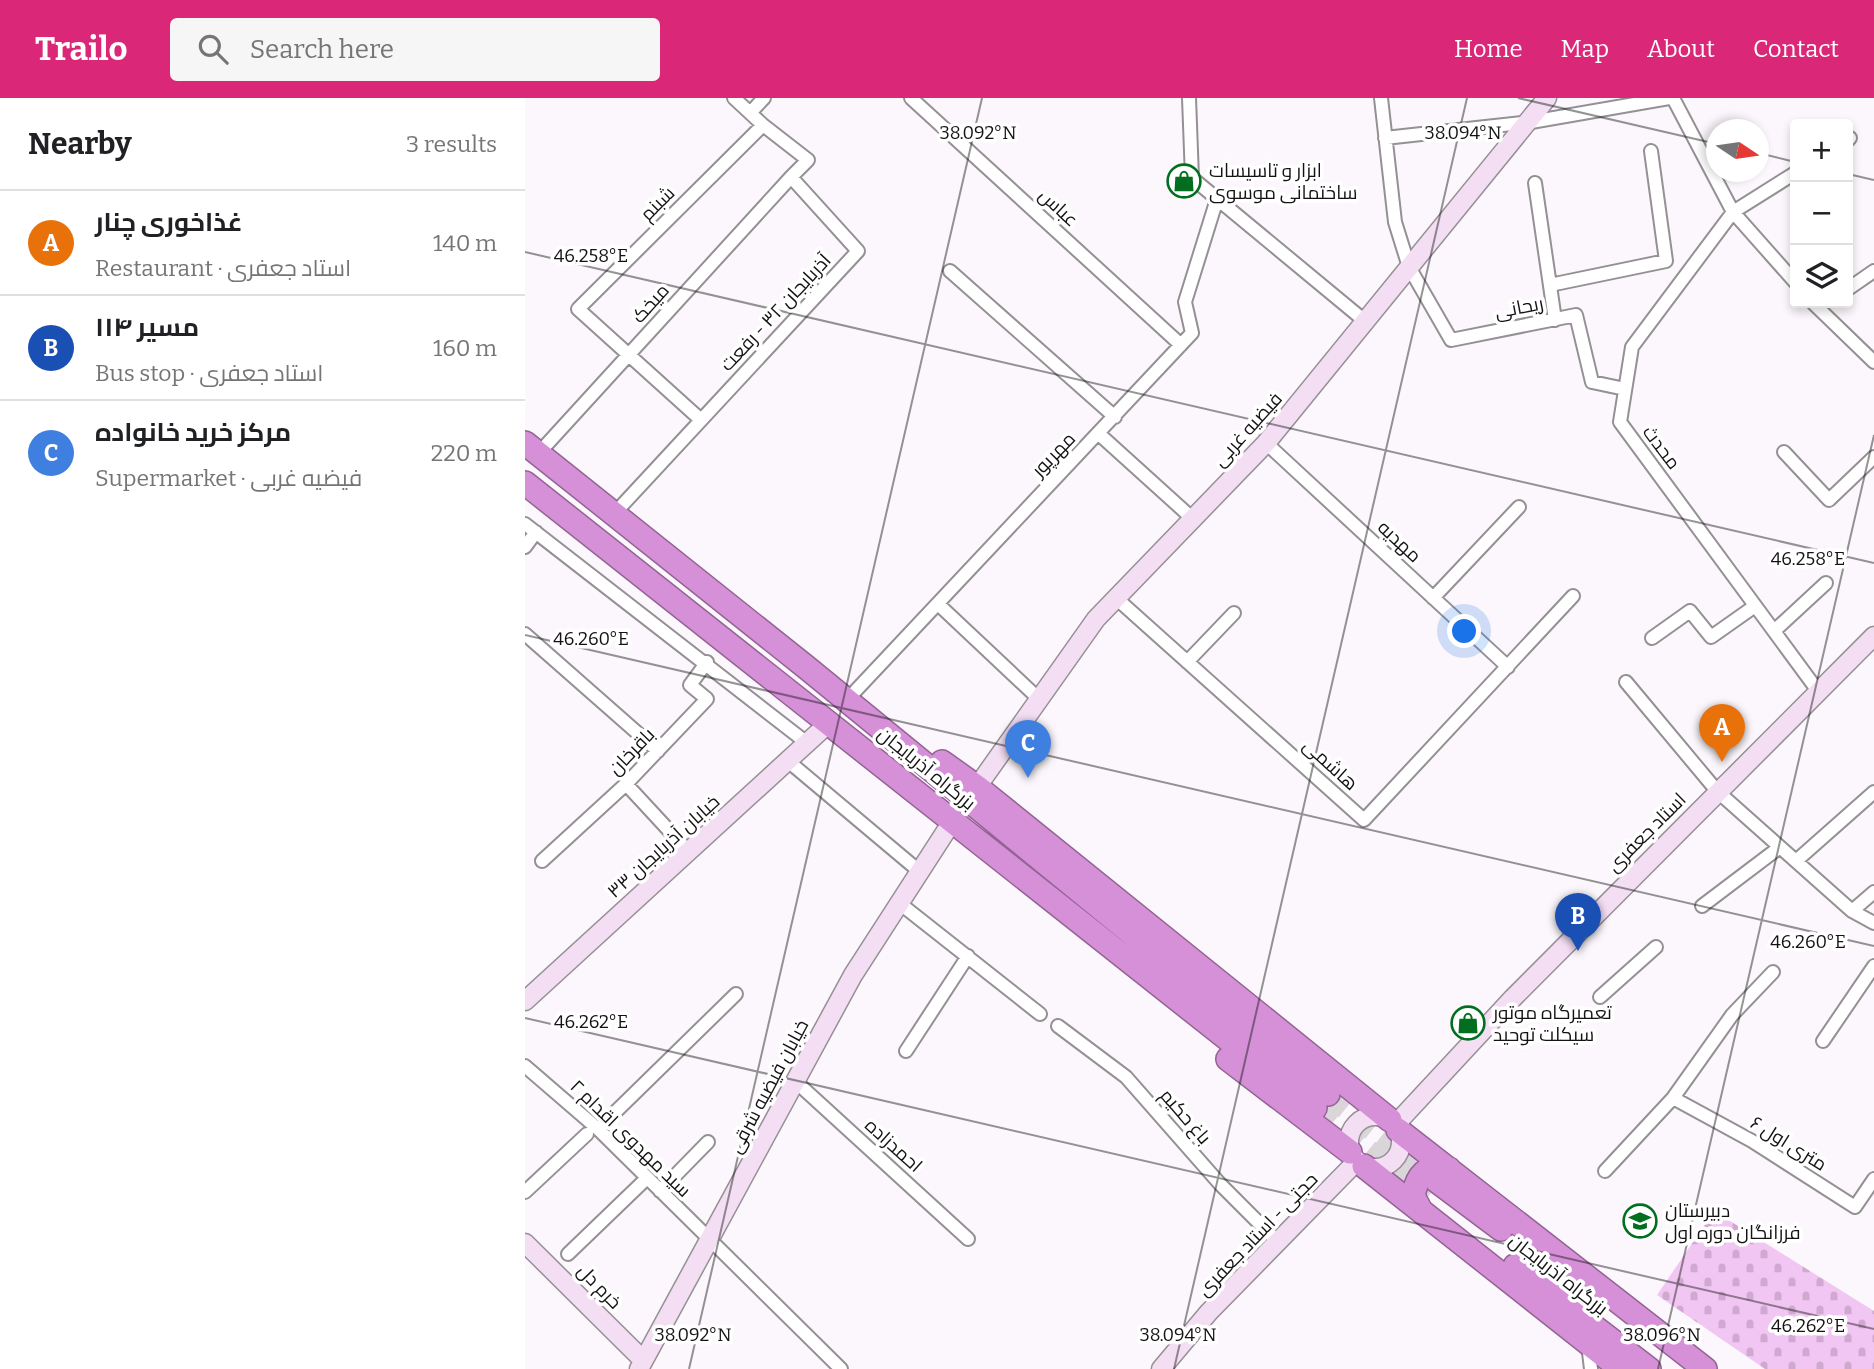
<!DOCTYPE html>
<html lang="en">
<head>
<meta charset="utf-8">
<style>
  :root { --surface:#fff; --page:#f6f6f6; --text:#202124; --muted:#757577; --line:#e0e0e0; --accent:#db2777 }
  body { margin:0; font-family:Bitter,Cairo,serif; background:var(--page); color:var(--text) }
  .controls { position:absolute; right:21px; top:21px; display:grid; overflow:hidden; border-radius:7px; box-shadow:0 4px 10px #0003 }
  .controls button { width:63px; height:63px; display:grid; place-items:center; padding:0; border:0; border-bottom:2px solid var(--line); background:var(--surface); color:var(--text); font:35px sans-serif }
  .compass { position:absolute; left:1181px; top:21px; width:63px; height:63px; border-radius:50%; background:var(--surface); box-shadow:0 4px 10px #0003; rotate:103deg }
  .you { position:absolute; left:940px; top:534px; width:24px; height:24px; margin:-18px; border:5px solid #fff; border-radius:50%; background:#1a73e8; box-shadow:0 0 0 10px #1a73e833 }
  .badge { display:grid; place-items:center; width:46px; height:46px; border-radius:50%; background:var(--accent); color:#fff; font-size:23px; font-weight:700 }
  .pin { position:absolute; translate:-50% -58px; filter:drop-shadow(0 2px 4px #0008) }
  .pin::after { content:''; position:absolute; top:37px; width:24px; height:21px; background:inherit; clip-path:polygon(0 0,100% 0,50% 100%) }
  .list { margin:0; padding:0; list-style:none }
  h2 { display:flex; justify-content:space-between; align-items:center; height:91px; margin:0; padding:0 28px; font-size:30px }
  h2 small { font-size:23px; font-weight:400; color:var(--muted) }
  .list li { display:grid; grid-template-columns:46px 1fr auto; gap:21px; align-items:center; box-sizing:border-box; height:105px; padding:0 28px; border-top:2px solid var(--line) }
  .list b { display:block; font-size:26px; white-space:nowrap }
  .list p { margin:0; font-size:23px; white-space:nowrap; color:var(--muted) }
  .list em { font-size:23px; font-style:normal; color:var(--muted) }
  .icon { flex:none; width:38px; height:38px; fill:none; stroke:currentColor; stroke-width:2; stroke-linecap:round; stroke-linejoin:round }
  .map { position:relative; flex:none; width:1349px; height:1271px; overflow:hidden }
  header { display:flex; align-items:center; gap:42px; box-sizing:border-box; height:98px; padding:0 35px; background:var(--accent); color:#fff }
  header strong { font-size:33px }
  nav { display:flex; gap:38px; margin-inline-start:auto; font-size:24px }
  .search { width:490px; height:63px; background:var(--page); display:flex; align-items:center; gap:18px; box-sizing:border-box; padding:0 24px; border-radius:7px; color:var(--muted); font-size:26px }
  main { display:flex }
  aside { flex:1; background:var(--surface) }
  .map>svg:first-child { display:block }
</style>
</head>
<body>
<header>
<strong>Trailo</strong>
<div class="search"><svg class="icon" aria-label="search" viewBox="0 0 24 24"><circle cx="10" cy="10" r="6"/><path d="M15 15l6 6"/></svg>Search here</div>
<nav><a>Home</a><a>Map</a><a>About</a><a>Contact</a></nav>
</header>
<main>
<aside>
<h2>Nearby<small>3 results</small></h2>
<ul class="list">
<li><span class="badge" style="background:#e8710a">A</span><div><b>غذاخوری چنار</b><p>Restaurant · استاد جعفری</p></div><em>140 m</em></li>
<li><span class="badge" style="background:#1a4fb4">B</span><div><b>مسیر ۱۱۴</b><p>Bus stop · استاد جعفری</p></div><em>160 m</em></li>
<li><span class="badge" style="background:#3f7fe0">C</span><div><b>مرکز خرید خانواده</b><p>Supermarket · فیضیه غربی</p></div><em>220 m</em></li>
</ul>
</aside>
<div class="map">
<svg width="1349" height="1271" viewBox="0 0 1349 1271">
  <defs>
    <pattern id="cemetery-stones" width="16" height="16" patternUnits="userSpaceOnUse" patternTransform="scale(1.75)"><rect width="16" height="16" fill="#f2c6f3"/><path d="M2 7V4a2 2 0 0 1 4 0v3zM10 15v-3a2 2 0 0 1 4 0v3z" fill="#cfa9cf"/></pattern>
  </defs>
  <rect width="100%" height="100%" fill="#fcf7fc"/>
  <path fill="url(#cemetery-stones)" d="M1189 1113 1349 1213V1271H1240L1132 1197Z"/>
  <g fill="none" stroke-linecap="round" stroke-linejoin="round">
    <path stroke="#d9d5d9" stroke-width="23" stroke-dasharray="23 11" stroke-linecap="butt" d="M803 996 912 1083
      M790 1010 902 1100"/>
    <defs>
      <path id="street" d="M386 0 656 247
        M664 0 667 80 841 224
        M856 0 870 124 884 169 926 242 1051 217 1067 284 1100 291
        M1148 0 1208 114 1270 184
        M225 15 239 0
        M860 40 1006 24 1144 0
        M1323 42 1325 40
        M1270 75 1208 114 1107 249 1095 324 1293 593
        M1010 85 1030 222
        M425 173 590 319
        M1025 187 1141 163 1126 53
        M1323 191 1349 173
        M1288 205 1349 264
        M176 322 53 211 238 27
        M574 336 668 421
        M741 345 983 569
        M1259 354 1304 402 1349 359
        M13 356 266 79
        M89 416 333 153 266 79 283 62 238 27 209 0
        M0 426 282 645
        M0 449 11 434
        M591 500 839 722 1048 498
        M908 500 994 409
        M413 506 514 601
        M1249 533 1301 485
        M0 536 133 653
        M1127 540 1165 513 1186 539 1230 508
        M662 564 709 515
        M1101 584 1192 693 1327 813 1349 825
        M321 603 667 235 660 204 692 101
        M263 663 394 773
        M101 686 163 753
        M17 763 101 686 182 601 165 587 182 564
        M1271 763 1349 694
        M373 804 515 916
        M1177 808 1255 749
        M1327 813 1349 794
        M1075 899 1131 849
        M533 928 601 979 695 1086 752 1143
        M1298 943 1349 868
        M381 953 443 858
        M0 968 73 1031 316 1271
        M269 982 443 1141
        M1148 1000 1227 1043 1330 1109 1349 1081
        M73 1031 211 896
        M1080 1073 1148 1000 1207 917 1248 874
        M135 1093 183 1044
        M0 1094 62 1036
        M43 1156 122 1080
        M1063 1246 1066 1271"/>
      <path id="secondary" d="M452 689 571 521 741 345 1022 0
        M0 903 305 624
        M824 1044a26 26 0 1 1 52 0a26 26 0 1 1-52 0Z
        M870 1027 988 900 1349 538
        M0 1145 118 1262
        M114 1271 328 877 421 733
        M636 1271 684 1214 832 1063"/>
      <path id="highway" d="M0 345 281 569 803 996
        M0 385 790 1010
        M417 664 452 689 865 1022
        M703 961 825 1054
        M873 1032 1180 1271
        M839 1068 1096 1271
        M912 1083 976 1131
        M896 1113 888 1098C892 1078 901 1065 924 1071
        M990 1168 1124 1271"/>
    </defs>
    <use href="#street" stroke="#949094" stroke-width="16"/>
    <use href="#secondary" stroke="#949094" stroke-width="21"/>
    <use href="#highway" stroke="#926493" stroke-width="26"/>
    <use href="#street" stroke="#fff" stroke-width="12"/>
    <use href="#secondary" stroke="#f3def3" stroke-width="18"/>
    <use href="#highway" stroke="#d690d8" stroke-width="23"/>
  </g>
  <path fill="none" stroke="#141314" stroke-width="2" stroke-opacity="0.45" d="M993 0 1192 46M1234 55 1270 64M1323 76 1349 82M0 154 1349 465M0 537 1349 848M0 920 1349 1231M164 1271 457 0M649 1271 942 0M1133 1271 1349 337"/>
  <defs>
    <symbol id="shop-ring" viewBox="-11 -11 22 22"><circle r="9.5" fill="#fff" stroke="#026e1f" stroke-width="1.5"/><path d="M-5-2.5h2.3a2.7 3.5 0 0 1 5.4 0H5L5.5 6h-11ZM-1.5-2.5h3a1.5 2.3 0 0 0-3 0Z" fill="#026e1f"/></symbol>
    <symbol id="school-ring" viewBox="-11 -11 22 22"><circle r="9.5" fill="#fff" stroke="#026e1f" stroke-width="1.5"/><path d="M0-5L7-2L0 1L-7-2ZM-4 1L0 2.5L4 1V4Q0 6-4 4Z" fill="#026e1f"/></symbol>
  </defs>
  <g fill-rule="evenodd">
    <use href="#shop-ring" x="640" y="64" width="38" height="38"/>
    <use href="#shop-ring" x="924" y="906" width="38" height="38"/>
    <use href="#school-ring" x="1096" y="1104" width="38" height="38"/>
  </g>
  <g text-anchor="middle" stroke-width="7" stroke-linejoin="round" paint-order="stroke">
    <g font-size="19" fill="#141314" stroke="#fff" text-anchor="start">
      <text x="684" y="79">ابزار و تاسیسات<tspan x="684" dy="22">ساختمانی موسوی</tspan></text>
      <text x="968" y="921">تعمیرگاه موتور<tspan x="968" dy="22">سیکلت توحید</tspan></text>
      <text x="1140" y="1119">دبیرستان<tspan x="1140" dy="22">فرزانگان دوره اول</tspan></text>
    </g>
    <g font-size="19" fill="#141314" stroke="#fff">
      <text transform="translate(132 105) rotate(-45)" y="7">شبنم</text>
      <text transform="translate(534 109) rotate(43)" y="7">عباس</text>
      <text transform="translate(125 205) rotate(-48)" y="7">میخک</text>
      <text transform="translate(994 209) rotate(-11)" y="7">ریحانی</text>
      <text transform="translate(250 214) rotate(-47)" y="7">آذربایجان ۳۲ - رفعت</text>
      <text transform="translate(722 331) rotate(-48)" y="7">فیضیه غربی</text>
      <text transform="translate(1137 349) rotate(53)" y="7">محدث</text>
      <text transform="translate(528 356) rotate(-46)" y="7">مهرپور</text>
      <text transform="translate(875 443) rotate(43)" y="7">مهدیه</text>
      <text transform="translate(106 653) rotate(-46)" y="7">باقرخان</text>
      <text transform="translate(806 666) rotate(42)" y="7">هاشمی</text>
      <text transform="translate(402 670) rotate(39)" y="7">بزرگراه آذربایجان</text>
      <text transform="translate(1121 734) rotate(-45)" y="7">استاد جعفری</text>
      <text transform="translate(138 748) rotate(-42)" y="7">خیابان آذربایجان ۳۳</text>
      <text transform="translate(243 988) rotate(-62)" y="7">خیابان فیضیه شرقی</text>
      <text transform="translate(661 1018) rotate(49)" y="7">باغ حکیم</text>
      <text transform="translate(106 1040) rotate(44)" y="7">سید مهدوی اقدام ۲</text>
      <text transform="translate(1264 1045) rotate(32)" y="7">۶ متری اول</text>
      <text transform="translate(369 1047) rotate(42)" y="7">احمدزاده</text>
      <text transform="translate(732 1136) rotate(-46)" y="7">حجتی - استاد جعفری</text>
      <text transform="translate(1034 1176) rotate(38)" y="7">بزرگراه آذربایجان</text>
      <text transform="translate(75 1188) rotate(46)" y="7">خرم دل</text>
    </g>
  </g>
  <g font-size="18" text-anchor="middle" fill="#141314" stroke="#fff" stroke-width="7" stroke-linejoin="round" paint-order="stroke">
    <text x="453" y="41">38.092°N</text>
    <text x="938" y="41">38.094°N</text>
    <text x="66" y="164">46.258°E</text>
    <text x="1283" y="467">46.258°E</text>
    <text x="66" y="547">46.260°E</text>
    <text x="1283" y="850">46.260°E</text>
    <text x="66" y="930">46.262°E</text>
    <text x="1283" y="1234">46.262°E</text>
    <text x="168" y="1243">38.092°N</text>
    <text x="653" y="1243">38.094°N</text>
    <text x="1137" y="1243">38.096°N</text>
  </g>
</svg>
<div class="controls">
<button>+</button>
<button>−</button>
<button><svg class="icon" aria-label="layers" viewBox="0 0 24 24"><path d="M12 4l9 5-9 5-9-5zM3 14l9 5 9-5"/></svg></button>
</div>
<svg class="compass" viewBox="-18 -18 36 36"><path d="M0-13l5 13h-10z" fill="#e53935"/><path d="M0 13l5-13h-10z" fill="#757577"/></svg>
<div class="you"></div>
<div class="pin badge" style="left:1197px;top:664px;background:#e8710a">A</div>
<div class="pin badge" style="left:1053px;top:853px;background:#1a4fb4">B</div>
<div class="pin badge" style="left:503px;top:680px;background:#3f7fe0">C</div>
</div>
</main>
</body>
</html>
